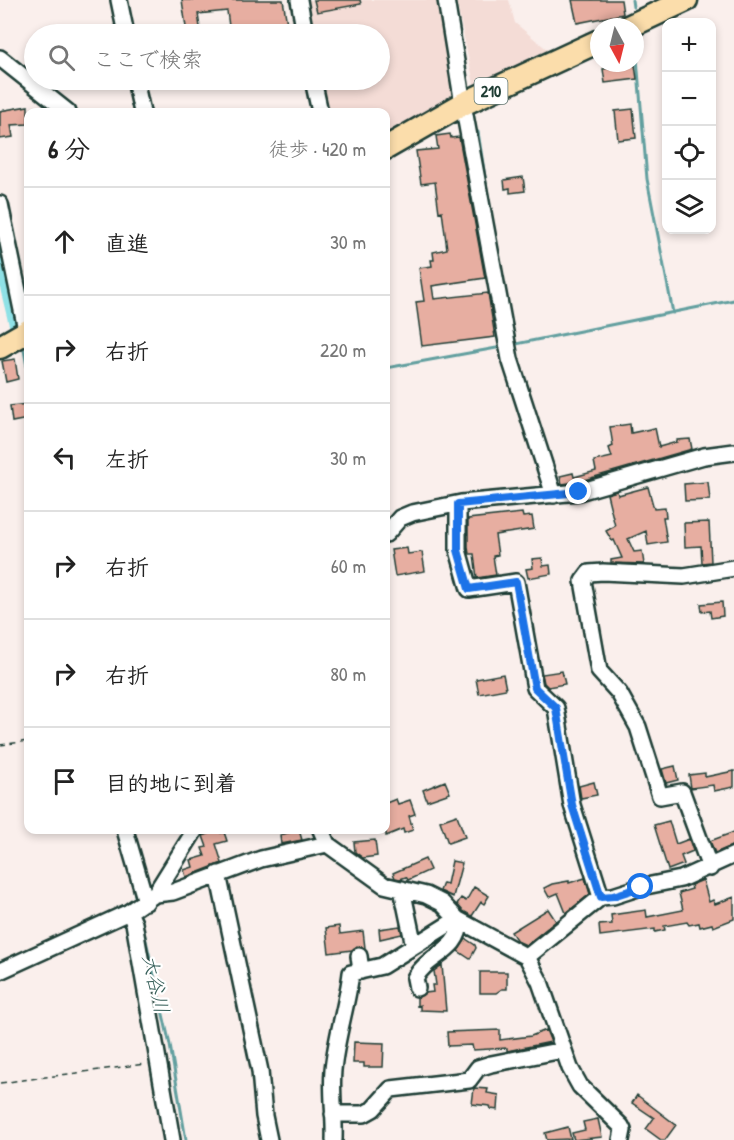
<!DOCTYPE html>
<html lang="ja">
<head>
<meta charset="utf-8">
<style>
  :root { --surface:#fff; --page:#f2f2f2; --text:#222; --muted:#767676; --line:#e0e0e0 }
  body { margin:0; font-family:"Patrick Hand","Klee One",sans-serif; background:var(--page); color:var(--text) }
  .controls { position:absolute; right:18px; top:18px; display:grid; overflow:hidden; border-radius:12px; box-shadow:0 3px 9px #0003 }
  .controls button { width:54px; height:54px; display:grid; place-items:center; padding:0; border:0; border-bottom:2px solid var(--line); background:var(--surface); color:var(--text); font:30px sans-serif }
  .compass { position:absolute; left:590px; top:18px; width:54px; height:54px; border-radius:50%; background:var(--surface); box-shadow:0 3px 9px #0003; rotate:173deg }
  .stop { position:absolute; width:18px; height:18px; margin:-14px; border:4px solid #1a73e8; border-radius:50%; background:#fff }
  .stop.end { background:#1a73e8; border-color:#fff; box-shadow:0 2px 6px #0008 }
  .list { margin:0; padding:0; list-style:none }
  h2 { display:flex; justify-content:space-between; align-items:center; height:78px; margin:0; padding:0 24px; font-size:26px }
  h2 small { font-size:20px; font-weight:400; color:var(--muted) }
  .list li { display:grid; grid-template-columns:39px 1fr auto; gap:18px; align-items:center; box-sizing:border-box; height:108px; padding:0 24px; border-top:2px solid var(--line) }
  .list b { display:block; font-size:22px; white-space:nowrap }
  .list em { font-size:20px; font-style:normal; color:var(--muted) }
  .icon { flex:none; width:33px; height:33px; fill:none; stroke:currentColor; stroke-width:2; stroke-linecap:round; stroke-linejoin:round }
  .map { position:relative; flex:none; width:734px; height:1140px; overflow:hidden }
  .search { position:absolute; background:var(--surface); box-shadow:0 3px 9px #0003; left:24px; top:24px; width:366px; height:66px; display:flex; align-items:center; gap:15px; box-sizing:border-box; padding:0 21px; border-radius:33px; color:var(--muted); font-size:22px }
  .panel { position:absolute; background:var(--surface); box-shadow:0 3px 9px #0003; left:24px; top:108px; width:366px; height:726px; border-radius:12px }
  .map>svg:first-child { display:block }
</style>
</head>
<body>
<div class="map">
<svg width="734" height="1140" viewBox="0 0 734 1140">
  <rect width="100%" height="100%" fill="#faefec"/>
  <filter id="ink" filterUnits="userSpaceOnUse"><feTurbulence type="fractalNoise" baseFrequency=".0167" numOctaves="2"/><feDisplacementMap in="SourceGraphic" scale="12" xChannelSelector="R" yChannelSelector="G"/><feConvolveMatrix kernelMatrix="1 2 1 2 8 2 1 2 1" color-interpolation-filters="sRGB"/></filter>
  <g filter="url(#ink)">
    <path fill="#f4dcd6" d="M305 0H443L458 101 386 139V112H330L322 80H380V34H313Z
      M456 0H509L515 23 554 55 476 93Z"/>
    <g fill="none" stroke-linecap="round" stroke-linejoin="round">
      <path stroke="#629f9f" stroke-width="3" d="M632 0 633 7
        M635 34 647 179 673 313
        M478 132 491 216
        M511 345 734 300
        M24 350 28 372
        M386 368 502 347
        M131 875 136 901
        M139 910 170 1045 186 1140"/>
      <path stroke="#8fe1e6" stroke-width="18" d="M0 250 18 324"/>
    </g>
    <path fill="#e7aea1" stroke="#1f3d34" stroke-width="1.5" d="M182 0H283L288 30 230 34 227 11 198 14 201 34H187Z
      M314 0H360L361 4 317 12Z
      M572 0H621L623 14 577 23Z
      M635 65 637 79 605 83 603 69Z
      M28 106V124L11 125 13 137 0 139V111Z
      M633 109 636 138 618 140 615 111Z
      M450 134 451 138 459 137 485 278 432 286 434 299 488 293 495 337 422 346 416 302 424 301 419 268 432 266 431 260H434L433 252 447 249 442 211 439 212 435 182 421 184 416 151 438 149 436 136Z
      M523 177 525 191 510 193V188L505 189 504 180Z
      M15 359 18 379 6 382 2 361Z
      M27 404 28 419 12 422 10 406Z
      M630 424 631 433 655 428 659 447 677 442V440L690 439 692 449 577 482 562 484 560 476 573 473 574 477 596 471 594 461 612 457 609 448 613 446 610 427Z
      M708 482 710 500 685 501 684 484Z
      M648 487 654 509 665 508 666 517H663L667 542 648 545 646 531 628 539 634 552 642 551 644 564 611 563V560L622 558 614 540 612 541 606 531 615 526 607 494 617 491 618 495Z
      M522 513 523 517 532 516 534 529 495 535 498 555 493 556 496 575 477 578 474 554H469L468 547V519Z
      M709 522 711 562 702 563 701 546 685 547 684 523Z
      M407 548 408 554 422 552 425 571 395 576 391 550Z
      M542 558 543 566 550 565 551 574 528 578 526 569 533 568 532 559Z
      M722 602 723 616 711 618 710 611 702 612 701 604Z
      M562 671 565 684 548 687 544 683 542 674Z
      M503 674 506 689 479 694 476 679Z
      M675 766 678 780 666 783 662 769Z
      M734 771V787L714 791 713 785 691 788 689 775 705 773V777Z
      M445 781 450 793 427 801 423 790Z
      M594 782 597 795 581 798 579 786Z
      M396 799 398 804 410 800 415 814 409 816 413 830 404 833 403 829 386 836V803Z
      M457 815 465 837 448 843 440 821Z
      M669 821 676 844 689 839 693 851 681 856 684 864 668 870 654 825Z
      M210 830H220L221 833 224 832 227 841 216 844 222 863 186 877 184 870 193 867 191 860 205 856 202 848 207 847 203 836 211 833Z
      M299 830 302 840 281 844 280 835Z
      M734 832V845L715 853 710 841Z
      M375 840 377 856 363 858 355 852 354 842Z
      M425 859 430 870 408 880 406 877 400 879 395 878 393 873Z
      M452 861 462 863 453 897 440 891 443 883 447 884Z
      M585 878 590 894 566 913 558 893 549 897 544 888 552 884 569 881V883Z
      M703 880 709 902 713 900 715 904 734 897V919L713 927 712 924 700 927 699 923 689 925 687 922 664 926 665 930 655 932V929L600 936 599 925 612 924 611 915 646 910 647 917 683 910 679 893 692 889 691 885Z
      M474 887 489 896 484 904 481 902 472 916 463 911 457 904 461 898 466 901Z
      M548 909 556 921 526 945 517 941 511 932Z
      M339 926 340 934 363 931 365 948 357 946 352 950 329 953 326 928Z
      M400 926 402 934 380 939 379 929Z
      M466 939 475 945 476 948 470 959 458 951Z
      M442 965 446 1011 420 1010V1005L417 1006V998L425 993 433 992 432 985H436L434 971Z
      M480 972H507V989H502L496 993H480Z
      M500 1030V1040L531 1036 546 1030 551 1042 507 1051V1048L473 1050 472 1045 448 1046 447 1032Z
      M354 1042 384 1043 383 1067H364V1063H353Z
      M474 1088 488 1089 487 1093 499 1095 498 1110 491 1109 490 1106 472 1104Z
      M637 1095 676 1125 665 1140H661L646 1129 654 1118 632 1103Z
      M598 1119 602 1137 574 1140 572 1133 585 1130 583 1122Z
      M568 1127 571 1139 547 1140 545 1133Z"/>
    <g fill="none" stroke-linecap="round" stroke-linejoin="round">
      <defs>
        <path id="minor" d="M119 0 126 34
          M299 0 305 34
          M446 0 463 104 510 359 554 495
          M0 58 68 112
          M135 80 142 112
          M313 80 320 112
          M0 204 28 339
          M458 504V550L469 589 516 582 535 688 556 708 572 805 601 897
          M386 534 400 518 412 513 461 503 579 492 704 456 734 452
          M125 830 146 902
          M321 830 327 844 384 885 426 895 442 903 457 919 527 957 540 982 570 1068 580 1086 621 1126 623 1130 621 1140
          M710 868 682 792 660 796 638 727 619 693 599 671 583 581 589 573 603 572 684 576 734 568
          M218 874 260 1071 264 1116 269 1140
          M402 889 414 946
          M155 894 173 892 261 859 327 844
          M129 912 134 923 172 1140
          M359 956 361 971
          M527 957 601 897 613 896 641 887 681 879 734 855
          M0 971 129 912 155 894 195 830
          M417 988 415 978C428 954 460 952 460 921
          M333 1114H364L373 1109 391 1089 469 1080 478 1068 491 1064 563 1050
          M334 1140C335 1117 331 1093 333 1070 336 1037 347 1006 351 973L382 966 457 919"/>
        <path id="highway" d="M628 27 686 0
          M386 148 463 104 599 41
          M0 347 28 331"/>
      </defs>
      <use href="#minor" stroke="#1f3d34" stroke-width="20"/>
      <use href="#highway" stroke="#1f3d34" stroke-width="27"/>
      <path stroke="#1f3d34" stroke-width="1.5" stroke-dasharray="6 4.5" stroke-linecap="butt" d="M0 745 28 741
        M0 1083 145 1064"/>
      <use href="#minor" stroke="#fff" stroke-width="15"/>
      <use href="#highway" stroke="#fbddab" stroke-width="22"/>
    </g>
  </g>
  <g fill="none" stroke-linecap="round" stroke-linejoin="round" filter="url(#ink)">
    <path stroke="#1a73e8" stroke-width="8" d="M579 492 458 504V550L469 589 516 582 535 688 556 708 572 805 601 897 613 896 641 887"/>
  </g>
  <g text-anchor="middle" stroke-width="4.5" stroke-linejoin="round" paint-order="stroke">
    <rect fill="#fff" stroke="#627771" stroke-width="1.5" x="474.5" y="78" width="33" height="26" rx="4.5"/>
    <g font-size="16" font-weight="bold" fill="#1f3d34">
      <text x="491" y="97">210</text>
    </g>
    <g font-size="20" font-style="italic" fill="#355e58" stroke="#fff">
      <text transform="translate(156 984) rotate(77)" y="7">大谷川</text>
    </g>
  </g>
</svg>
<div class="controls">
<button>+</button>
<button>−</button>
<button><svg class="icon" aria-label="locate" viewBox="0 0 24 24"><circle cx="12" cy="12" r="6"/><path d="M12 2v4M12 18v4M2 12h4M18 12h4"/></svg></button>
<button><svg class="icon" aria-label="layers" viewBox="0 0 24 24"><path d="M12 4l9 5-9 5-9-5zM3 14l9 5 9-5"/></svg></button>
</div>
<svg class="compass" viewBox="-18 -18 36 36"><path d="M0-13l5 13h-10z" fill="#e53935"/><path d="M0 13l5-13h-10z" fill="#767676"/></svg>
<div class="stop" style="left:641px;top:887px"></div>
<div class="stop end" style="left:579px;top:492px"></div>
<div class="search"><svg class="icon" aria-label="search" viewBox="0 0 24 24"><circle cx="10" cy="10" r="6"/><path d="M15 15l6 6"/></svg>ここで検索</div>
<section class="panel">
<h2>6 分<small>徒歩 · 420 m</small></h2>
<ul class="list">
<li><svg class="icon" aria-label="ahead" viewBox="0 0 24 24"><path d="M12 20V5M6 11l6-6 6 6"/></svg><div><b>直進</b></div><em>30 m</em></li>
<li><svg class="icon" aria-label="right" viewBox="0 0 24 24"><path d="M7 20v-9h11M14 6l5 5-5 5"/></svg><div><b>右折</b></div><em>220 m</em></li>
<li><svg class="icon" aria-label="left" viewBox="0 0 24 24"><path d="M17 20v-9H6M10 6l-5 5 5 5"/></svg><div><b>左折</b></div><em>30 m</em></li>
<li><svg class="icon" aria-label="right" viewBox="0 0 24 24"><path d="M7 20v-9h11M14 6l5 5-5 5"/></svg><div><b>右折</b></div><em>60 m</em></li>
<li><svg class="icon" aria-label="right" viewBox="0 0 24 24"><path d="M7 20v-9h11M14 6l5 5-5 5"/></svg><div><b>右折</b></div><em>80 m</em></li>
<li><svg class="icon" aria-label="arrive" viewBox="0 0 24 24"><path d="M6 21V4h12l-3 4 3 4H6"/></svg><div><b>目的地に到着</b></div></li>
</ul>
</section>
</div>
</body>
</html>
